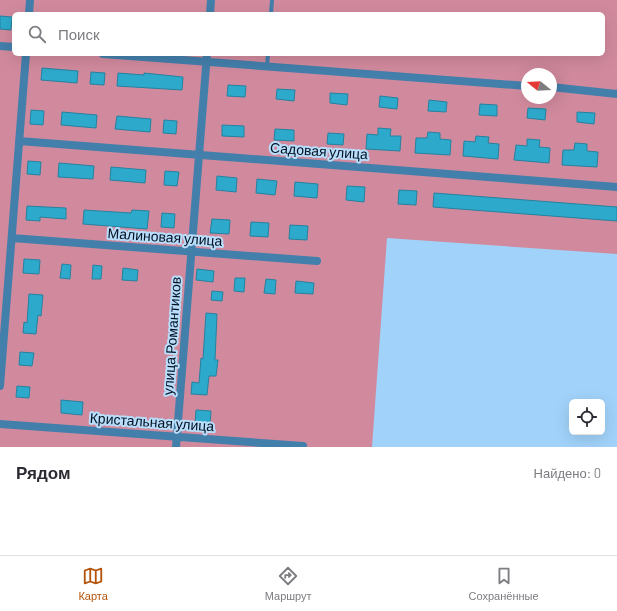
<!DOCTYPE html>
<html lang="ru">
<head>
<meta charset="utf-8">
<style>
  :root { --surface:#fff; --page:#f7f7f7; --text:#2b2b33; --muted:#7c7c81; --line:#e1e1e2; --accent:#b45309 }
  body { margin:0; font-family:Barlow,sans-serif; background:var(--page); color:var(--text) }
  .controls { position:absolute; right:12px; bottom:12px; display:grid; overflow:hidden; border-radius:6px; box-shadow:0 4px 16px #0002 }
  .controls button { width:36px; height:36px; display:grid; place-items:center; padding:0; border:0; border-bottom:1px solid var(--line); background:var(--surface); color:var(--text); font:20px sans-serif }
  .compass { position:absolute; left:521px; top:68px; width:36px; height:36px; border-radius:50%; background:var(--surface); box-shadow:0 4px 16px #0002; rotate:288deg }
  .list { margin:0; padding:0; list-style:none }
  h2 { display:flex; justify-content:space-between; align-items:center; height:52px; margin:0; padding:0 16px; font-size:17px }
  h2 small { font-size:13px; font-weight:400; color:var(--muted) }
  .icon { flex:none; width:22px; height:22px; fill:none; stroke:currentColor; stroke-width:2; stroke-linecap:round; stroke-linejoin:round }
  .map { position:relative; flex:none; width:617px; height:447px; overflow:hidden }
  .search { position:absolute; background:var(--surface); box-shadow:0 4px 16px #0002; left:12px; right:12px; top:12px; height:44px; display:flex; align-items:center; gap:10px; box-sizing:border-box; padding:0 14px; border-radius:6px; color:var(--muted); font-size:15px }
  .sheet { height:108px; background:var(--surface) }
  nav { display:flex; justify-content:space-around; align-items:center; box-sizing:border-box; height:56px; border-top:1px solid var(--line); background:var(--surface); font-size:11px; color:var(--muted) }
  nav a { display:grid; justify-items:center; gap:2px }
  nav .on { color:var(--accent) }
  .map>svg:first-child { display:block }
</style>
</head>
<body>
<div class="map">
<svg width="617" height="447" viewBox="0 0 617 447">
  <rect width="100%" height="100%" fill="#a1d2f9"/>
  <path fill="#d18a9d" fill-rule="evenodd" d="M0 0H617V254L387 238 372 447H0ZM14 14H603V54H14ZM527 74H551V98H527Z"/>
  <path fill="#2da9cc" stroke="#25829e" d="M0 16 12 17 11 30 0 29Z
    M42 68 78 71 77 83 41 80Z
    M91 72 105 73 104 85 90 84Z
    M118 73 144 75V73L183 77 182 90 117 86Z
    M228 85 246 86 245 97 227 96Z
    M277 89 295 90 294 101 276 99Z
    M330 93 348 94 347 105 330 103Z
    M380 96 398 98 397 109 379 107Z
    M429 100 447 102 446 112 428 111Z
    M480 104 497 105V116L479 115Z
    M528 108 546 109 545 120 527 118Z
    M31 110 44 111 43 125 30 124Z
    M62 112 97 115 96 128 61 125Z
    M577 112 595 113 594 124 577 122Z
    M117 116 151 119 150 132 115 129Z
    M164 120 177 121 176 134 163 133Z
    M222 125 244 126V137L222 136Z
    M378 128 391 129 390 136H401L400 151 366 149 367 134 378 135Z
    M275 129 294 130V141L274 140Z
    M428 132 440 133V139L451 140 450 155 415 153 416 138H427Z
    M328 133 344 134 343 145 327 144Z
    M476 136 489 137 488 143 499 144 498 159 463 156 464 141 475 142Z
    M527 139 540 140 539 147 550 148 549 163 514 160 516 145 527 146Z
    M575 143 587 144V151L598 152 597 167 562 165 563 150H574Z
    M28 161 41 162 40 175 27 174Z
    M59 163 94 166 93 179 58 177Z
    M111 167 146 170 145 183 110 180Z
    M165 171 179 172 177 186 164 185Z
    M217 176 237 178 236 192 216 190Z
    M257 179 277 181 275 195 256 193Z
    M295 182 318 184 317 198 294 196Z
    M347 186 365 187 364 202 346 200Z
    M399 190 417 191 416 205 398 204Z
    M434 193 617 207V221L433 207Z
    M27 206 66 208V219L40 217V221L26 220Z
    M84 210 131 213 132 210 149 211 147 229 83 224Z
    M162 213 175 214 174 228 161 227Z
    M212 219 230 220 229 234 210 233Z
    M251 222 269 223 268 237 250 236Z
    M290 225 308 226 307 240 289 239Z
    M24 259 40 260 39 274 23 273Z
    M62 264 71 265 70 279 60 278Z
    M93 265 102 266 101 279H92Z
    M123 268 138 270 137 281 122 280Z
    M197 269 214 271 213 282 196 280Z
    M235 278H245L244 292 234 291Z
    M266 279 276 280 275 294 264 293Z
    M296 281 314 283 313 294 295 293Z
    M212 291 223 292 222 301 211 300Z
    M29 294 43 295 41 316 38 315 36 334 23 333 24 322 27 323Z
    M206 313 217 314 215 360H218L216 376H209L207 395 191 394 192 382 199 383 201 358 203 359Z
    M20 352 34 353 32 366 19 365Z
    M17 386 30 387 29 398 16 397Z
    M61 400 83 402 82 415 61 413Z
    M196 410 211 411 210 425 195 424Z"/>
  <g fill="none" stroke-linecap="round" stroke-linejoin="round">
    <path stroke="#437fab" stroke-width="4" d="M271 14 272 0
      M267 66 268 54"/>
    <path stroke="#437fab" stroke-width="8" d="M29 14 30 0
      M210 14 211 0
      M0 46 14 47
      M103 54 527 86
      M551 87 617 94
      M19 141 617 187
      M12 238 317 261
      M0 386 26 54
      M0 424 303 446
      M176 447 207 54"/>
  </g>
  <g text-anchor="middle" stroke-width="4" stroke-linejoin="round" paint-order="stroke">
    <g font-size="14" fill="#001021" stroke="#b9defb">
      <text transform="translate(319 151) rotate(4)" y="5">Садовая улица</text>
      <text transform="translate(165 237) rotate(4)" y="5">Малиновая улица</text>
      <text transform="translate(172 336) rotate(-86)" y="5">улица Романтиков</text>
      <text transform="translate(152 422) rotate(4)" y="5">Кристальная улица</text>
    </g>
  </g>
</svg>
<div class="controls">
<button><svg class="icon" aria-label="locate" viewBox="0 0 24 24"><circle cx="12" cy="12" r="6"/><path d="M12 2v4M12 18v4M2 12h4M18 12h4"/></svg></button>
</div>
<svg class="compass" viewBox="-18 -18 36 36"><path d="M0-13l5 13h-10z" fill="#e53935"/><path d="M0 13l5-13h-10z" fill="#7c7c81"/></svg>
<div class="search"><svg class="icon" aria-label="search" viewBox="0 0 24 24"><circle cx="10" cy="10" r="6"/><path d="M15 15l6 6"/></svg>Поиск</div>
</div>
<section class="sheet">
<h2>Рядом<small>Найдено: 0</small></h2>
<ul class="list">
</ul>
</section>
<nav>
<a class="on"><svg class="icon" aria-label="map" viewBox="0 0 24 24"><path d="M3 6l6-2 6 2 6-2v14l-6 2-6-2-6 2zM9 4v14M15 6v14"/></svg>Карта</a>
<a><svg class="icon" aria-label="directions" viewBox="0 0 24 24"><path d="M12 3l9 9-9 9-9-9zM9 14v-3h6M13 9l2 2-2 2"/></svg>Маршрут</a>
<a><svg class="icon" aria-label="saved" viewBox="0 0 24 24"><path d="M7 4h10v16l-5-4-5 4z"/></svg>Сохранённые</a>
</nav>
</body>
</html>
